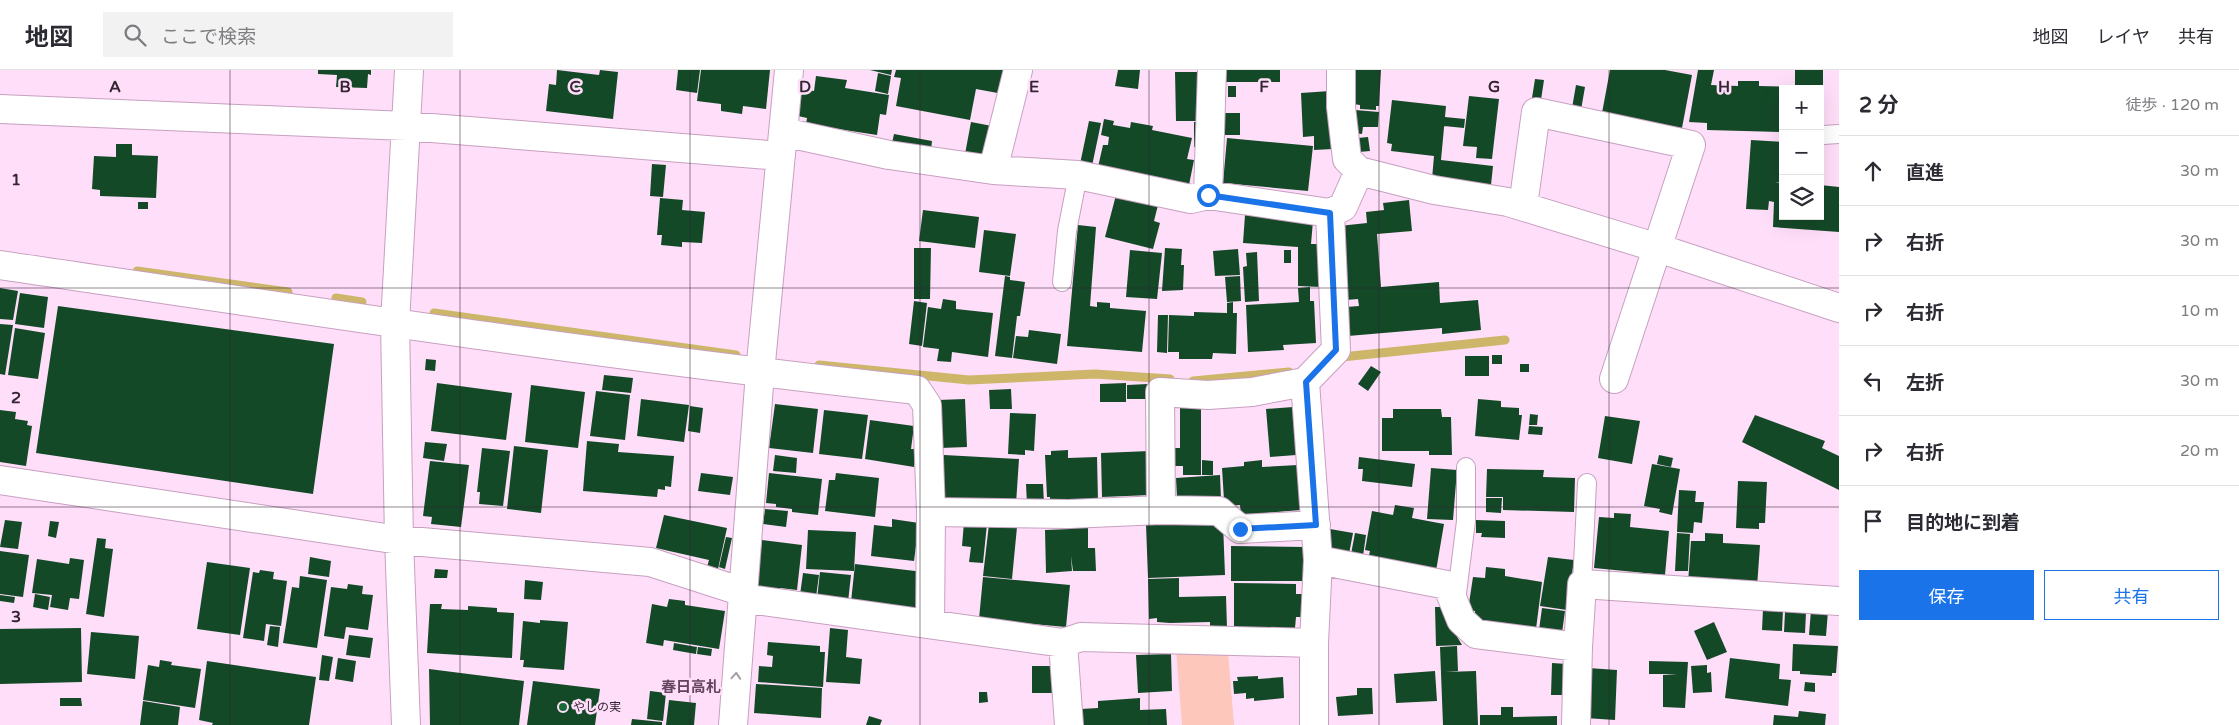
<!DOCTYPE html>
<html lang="ja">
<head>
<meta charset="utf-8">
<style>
  :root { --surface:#fff; --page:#f2f2f3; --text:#2b2b33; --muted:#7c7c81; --line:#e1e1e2; --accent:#1a73e8 }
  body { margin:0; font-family:"Varela Round","Noto Sans JP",sans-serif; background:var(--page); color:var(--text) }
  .controls { position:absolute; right:15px; top:15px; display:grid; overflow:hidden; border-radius:0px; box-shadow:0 5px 20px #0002 }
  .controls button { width:45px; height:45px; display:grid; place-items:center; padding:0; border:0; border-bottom:1px solid var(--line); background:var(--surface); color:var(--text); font:25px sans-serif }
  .stop { position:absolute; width:15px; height:15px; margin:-11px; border:4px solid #1a73e8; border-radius:50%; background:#fff }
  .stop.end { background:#1a73e8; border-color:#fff; box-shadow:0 1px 5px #0008 }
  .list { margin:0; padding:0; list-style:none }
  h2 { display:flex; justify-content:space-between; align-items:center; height:65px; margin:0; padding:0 20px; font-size:21px }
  h2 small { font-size:16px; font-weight:400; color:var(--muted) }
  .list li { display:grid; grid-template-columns:32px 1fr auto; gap:15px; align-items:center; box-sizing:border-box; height:70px; padding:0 20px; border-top:1px solid var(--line) }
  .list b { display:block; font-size:19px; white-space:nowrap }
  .list em { font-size:16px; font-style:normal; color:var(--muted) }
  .actions { display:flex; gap:10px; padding:15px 20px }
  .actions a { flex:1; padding:11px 0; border:1px solid var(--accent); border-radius:0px; text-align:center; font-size:18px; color:var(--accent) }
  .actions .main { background:var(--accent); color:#fff }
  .icon { flex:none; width:28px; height:28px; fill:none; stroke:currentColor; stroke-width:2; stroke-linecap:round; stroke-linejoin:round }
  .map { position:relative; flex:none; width:1839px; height:655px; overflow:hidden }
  header { display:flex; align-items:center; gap:30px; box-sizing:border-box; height:70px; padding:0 25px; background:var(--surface); border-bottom:1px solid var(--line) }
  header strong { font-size:24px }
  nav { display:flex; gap:28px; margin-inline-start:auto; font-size:18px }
  .search { width:350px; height:45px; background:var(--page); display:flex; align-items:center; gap:12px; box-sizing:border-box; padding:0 18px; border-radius:0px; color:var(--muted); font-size:19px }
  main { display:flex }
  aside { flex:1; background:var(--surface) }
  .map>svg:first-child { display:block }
</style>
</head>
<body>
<header>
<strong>地図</strong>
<div class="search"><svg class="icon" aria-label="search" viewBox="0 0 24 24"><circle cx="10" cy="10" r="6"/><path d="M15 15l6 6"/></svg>ここで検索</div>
<nav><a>地図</a><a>レイヤ</a><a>共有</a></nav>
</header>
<main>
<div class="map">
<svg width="1839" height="655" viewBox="0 0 1839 655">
  <rect width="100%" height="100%" fill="#ffdef9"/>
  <path fill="#fdc7bc" d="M1176 579 1228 581 1234 655H1182Z"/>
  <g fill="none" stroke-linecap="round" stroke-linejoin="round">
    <path stroke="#cdb66a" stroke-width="9" d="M137 201 288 222
      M336 228 362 232
      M434 243 736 285
      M1342 287 1505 270
      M819 295 969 310 1095 304 1170 309
      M1193 311 1289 302"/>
  </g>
  <path fill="#144928" d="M318 0H371V5L368 4 367 18 336 17 337 5 318 4Z
    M557 0 599 5 600 0 618 2 613 49 546 41 549 14 556 15Z
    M678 0H700L697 23 676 20Z
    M701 0H770L766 39 743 36 742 44 721 41V34L697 31Z
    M870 0H892L891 5Z
    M896 0H1008L1003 24 976 19 970 50 896 36 901 8 894 7Z
    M1118 0H1140L1138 19 1115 16Z
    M1224 0H1280V12H1224Z
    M1355 0H1381L1379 36H1376V40L1360 39V35L1353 34Z
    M1610 0H1665L1692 5 1682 58 1602 43Z
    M1698 0H1714L1711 15 1738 16V11H1759V16L1795 17V0H1823V41H1820V19H1783V62L1707 60V53L1689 52Z
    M1175 2H1205V51H1176Z
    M878 3 891 6 888 24 875 21Z
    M816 6 847 10 845 18 889 25 886 45 880 44 877 65 806 54 807 48 798 46 802 19 814 21Z
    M1535 9 1544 10 1541 30 1532 28Z
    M1576 15 1585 17 1581 40 1572 38Z
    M1228 16H1236V27H1228Z
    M1330 21 1333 79 1314 80V66L1303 67 1301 23Z
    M1469 26 1499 29 1492 89 1476 88 1477 77 1463 76Z
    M1392 30 1446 36 1441 90 1493 96 1491 115 1432 109 1434 86 1391 81 1392 74 1387 73Z
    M1355 40 1379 42 1378 57H1363L1362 64 1354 63Z
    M1224 43H1240V65H1225Z
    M1445 47 1465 49 1464 58 1444 56Z
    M1104 49 1114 51 1113 55 1130 58 1131 52 1153 56 1152 60 1192 68 1187 89 1194 90 1189 115 1098 97 1103 75H1108L1109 67 1101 65Z
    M1089 51 1101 53 1092 96 1080 94Z
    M971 52 992 56 986 88 965 84Z
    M1194 52H1204V78L1194 77Z
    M894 64 932 71 931 80 892 73Z
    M1368 67 1370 81 1359 82 1358 68Z
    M1227 68 1313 76 1308 121 1223 113Z
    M1751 70 1783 72V112H1775L1783 113V146H1820V115L1839 117V162L1773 157 1774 132 1769 131 1768 140 1746 139Z
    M116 74H132V85L158 86 156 128 100 126V120L92 119 94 86 116 87Z
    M652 94 666 95 663 127 650 126Z
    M1116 125 1158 135 1154 151 1160 153 1153 179 1105 167Z
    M660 128 683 130 682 140 705 142 702 173 682 172V177L661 175 662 165H657Z
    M1409 130 1412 161 1377 164 1381 217 1439 212 1440 233 1478 230 1481 260 1442 264V258L1348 266 1346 237 1359 236 1358 229 1346 230 1339 156 1367 153 1366 142 1384 140 1383 133Z
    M138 132H148V139H138Z
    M923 140 979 147 975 178 919 171Z
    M1245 145 1313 151 1311 174H1321V217L1298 216V177L1243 173Z
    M1078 155 1096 157 1090 236 1097 237V232L1110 233V238L1146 241 1142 282 1067 276Z
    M984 160 1016 164 1010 206 979 202Z
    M914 178H931L930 229H914Z
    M1165 178 1182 179 1181 195H1184L1183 220 1162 221Z
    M1238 179 1240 205 1215 206 1213 181Z
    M1130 180 1162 183 1157 229 1126 227Z
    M1284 180H1291V193H1284Z
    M1257 182 1259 231 1245 232 1243 197 1247 196 1246 183Z
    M1005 206 1010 207V210L1025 212 1020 246H1017L1012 288 995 286Z
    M1240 206 1241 231 1227 232 1225 207Z
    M1310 217V231H1314L1316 273 1283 275 1284 280 1248 282 1246 235 1299 232 1298 218Z
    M0 218 18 221 13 250 0 249Z
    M20 223 48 227 44 258 15 254Z
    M943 229 956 231V239L993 243 988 287 952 282 951 292 937 291 939 279 923 277 928 237 941 239Z
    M914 231 927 233 922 276 909 274Z
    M1233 232V243H1237L1236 284 1213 283 1212 289H1179V282H1168L1169 245 1194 246V242L1227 243V233Z
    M58 236 334 274 313 424 36 383Z
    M1158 245H1168L1167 283 1157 282Z
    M0 254 13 255 5 305 0 304Z
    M15 258 45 263 38 309 8 305Z
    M1029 260 1061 264 1057 294 1013 288 1016 266 1028 267Z
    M1492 285H1502V294H1492Z
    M1465 286H1489V306H1465Z
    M426 289 436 290 435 301 425 300Z
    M1520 294H1529V302H1520Z
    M1371 296 1381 302 1368 321 1358 314Z
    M604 305 633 308 631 323 602 320Z
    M437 313 512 323 506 370 431 361Z
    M1126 313V332H1100V314Z
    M1148 314 1149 329H1127V315Z
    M531 315 585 322 578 378 525 372Z
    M1011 319 1012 339H990L989 320Z
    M596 321 630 325 625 370 590 366Z
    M641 329 689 335 684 372 637 366Z
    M965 329 967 377 940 378 938 330Z
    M1478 329 1501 331V337L1519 338V345H1522L1519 370 1475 366Z
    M775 334 818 339 813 383 769 378Z
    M1180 334H1201V405H1183V396H1173V378H1180Z
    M690 336 703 338 700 363 688 361Z
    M1293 337 1296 385 1270 387 1266 339Z
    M1393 339H1441L1442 347H1451L1452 385H1429V381H1382V348H1393Z
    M0 340 16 342 15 349 28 351 27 355 32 356 26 396 0 392Z
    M824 340 868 345 862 389 819 384Z
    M1010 343 1036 344 1034 381 1025 380V385L1008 384Z
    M1530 344 1538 345 1537 355H1529Z
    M1755 345 1825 371 1822 378 1839 386V420L1742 372Z
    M1605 346 1640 351 1632 394 1598 388Z
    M870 350 914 356 911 379H916L914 397 865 389Z
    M1529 356 1543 357 1542 365 1528 364Z
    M587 371 619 374 618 382 674 386 671 417 665 416V420L658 419 657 427 583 421Z
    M425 372 447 374 444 391 423 388Z
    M514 376 548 380 541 443 507 439Z
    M482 378 510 381 503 436 479 434 480 422H477Z
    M1068 380V388L1097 387 1098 431 1050 433V427H1047L1045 385H1051V381Z
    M1150 381 1151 425 1102 427 1101 383Z
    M775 385 797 388 796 403 773 401Z
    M944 385 1019 389 1016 434 941 430Z
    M1659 385 1673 388 1671 397 1657 394Z
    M1359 387 1415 394 1412 417 1362 411 1363 399H1358Z
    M1202 390 1213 391V405H1202Z
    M1262 390V397L1298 395 1301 440 1241 445 1240 435 1230 436 1224 430 1222 398 1244 396V392Z
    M430 391 469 395 461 457 431 454 432 447 423 446Z
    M1652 394 1680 399 1672 445 1659 442 1660 439 1644 436Z
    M1431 398 1457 400 1453 450 1427 449Z
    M1487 399 1544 400 1543 407 1575 408 1574 442 1503 440V427H1486Z
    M701 403 733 407 730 425 698 421Z
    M769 403 822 409 818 445 792 442V439L776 437V434L766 433Z
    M836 403 879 408 875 447 825 441 829 410H835Z
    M1220 405 1221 429 1177 428 1176 408Z
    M1738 411 1767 412 1765 453H1759V459L1736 458Z
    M1026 414H1043L1044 434 1027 435Z
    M1679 420 1696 421 1695 432H1704L1702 453 1694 452 1693 463 1677 462Z
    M1486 428H1502L1501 443 1486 442Z
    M1395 435 1414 438 1412 448 1444 454 1436 501 1368 489 1370 481 1365 480 1372 441 1393 445Z
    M765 439 788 441 786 457 763 454Z
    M1614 443 1631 444 1630 457 1669 461 1665 505 1594 498 1599 447 1614 448Z
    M664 445 727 458 718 499 707 497 709 490 656 478Z
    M892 449 919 453 914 491 871 486 874 455 892 457Z
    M5 450 22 452 18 479 0 477Z
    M1476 450 1505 451V468L1481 467 1482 463H1476Z
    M50 451 59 452 56 468 48 466Z
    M964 452 987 454 983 493 969 492 971 477 962 476Z
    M1223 453 1225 505 1148 508 1146 455Z
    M989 454 1017 457 1012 509 983 506Z
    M1071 455H1088V478H1095L1096 501H1073L1071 486 1072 501 1046 503 1045 460 1071 459Z
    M1330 459 1353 463 1349 484 1336 482 1327 472Z
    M808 460 856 462 854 501 806 499Z
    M1355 463 1366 465 1363 486 1351 484Z
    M1677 463 1690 464 1688 501H1675Z
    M1705 463 1723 464V473L1760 475 1757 517 1688 513 1691 471H1705Z
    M726 467 732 468 725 499 719 497Z
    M97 468 106 469 105 478 113 479 104 547 86 544Z
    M762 470 802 475 797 520 780 518V524L756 521Z
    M1231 476 1304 477V511H1231Z
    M0 481 29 485 23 527 0 524Z
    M310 487 331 491 329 507 308 504Z
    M1548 487 1574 490 1567 540 1540 536Z
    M70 488 84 490 79 529 70 528 68 540 50 537 52 525 32 523 37 489 69 494Z
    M207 492 250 498 240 565 197 559Z
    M855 494 924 502 919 540 851 532Z
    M1486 497 1505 499V506L1542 512 1536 559 1474 551 1475 541 1468 540 1473 507 1485 508Z
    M435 499 448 500 447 508H434Z
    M260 500 274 502 273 509 287 511 281 556 266 554 264 571 243 568 253 502 259 503Z
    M820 502 851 505 848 532 817 529Z
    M803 503 819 505 816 527 800 525Z
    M300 506 327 510 317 578 283 573 292 517 299 518Z
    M983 507 1070 515 1066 557 979 549Z
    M1179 508V527L1226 526 1227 558 1210 559V552L1170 553 1157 552V548L1149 549 1148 509Z
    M525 510 543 512 541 530 524 529Z
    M1234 513 1296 514V524H1302V547H1296L1295 558H1234Z
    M348 514 363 516 362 524 373 525 368 560 346 557 344 569 324 566 331 517 347 519Z
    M35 524 50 527 48 540 33 537Z
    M0 525 15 527 14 533 0 531Z
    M669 529 685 531V535L725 541 719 579 664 570 663 576 646 573 652 534 667 537Z
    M430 534H442L441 539 468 540V536L497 538V542L514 543 512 588 427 583Z
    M1435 537H1448L1449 553 1462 575 1436 576Z
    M1542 538 1565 541 1562 563 1539 560Z
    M1763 539 1783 540 1782 561 1762 560Z
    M1811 540 1828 541 1826 566 1809 565Z
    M1785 542 1806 543 1805 563 1784 562Z
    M540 550 568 552 564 600 523 597 524 590H520L523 551 540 553Z
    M1714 552 1727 582 1707 590 1694 561Z
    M270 556 280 557 278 577 267 575Z
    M81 558 82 612 0 614V559Z
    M830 558 848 560 846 587 862 589 860 614 826 612Z
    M91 562 139 566 135 609 87 604Z
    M349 565 373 568 370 588 346 585Z
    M768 572 820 576V582H825L823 617 758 612 759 596 772 597 773 586 767 585Z
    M674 573 697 577 696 584 673 580Z
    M1793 574 1838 576 1836 603H1832V606L1800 604V601H1792Z
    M1457 576 1458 601 1445 602 1476 601 1478 655H1443L1440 577Z
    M698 577 712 579 711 586 697 584Z
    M1171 584 1172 621 1138 623 1136 585Z
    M322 585 333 587 329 611 319 610Z
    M338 588 356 591 353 612 335 609Z
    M1730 588 1780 594 1779 609 1791 610 1788 636 1725 628Z
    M160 590 172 592 171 595 201 599 195 638 143 630 148 595 159 597Z
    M207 591 316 607 309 655H212L213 653 199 650Z
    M1649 591 1688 592 1685 638 1663 637V605L1677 604H1649Z
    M1552 593 1567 594 1566 625H1551Z
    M1707 595V603L1711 602 1712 622 1693 623 1691 596Z
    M1032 596H1053L1054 623H1032Z
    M1588 598 1617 600 1615 650 1585 648Z
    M429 599 524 611 519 655H430Z
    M1435 601 1437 631 1396 633 1394 604Z
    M1258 606V609L1283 607 1284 628 1254 631V628L1246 629V623L1234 624 1233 611H1238L1237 607Z
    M533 611 600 619 595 655H527Z
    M1805 612 1815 613V622L1804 621Z
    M756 614 822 618 821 648 754 643Z
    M1357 618H1372L1373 644 1338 646 1336 627 1357 625Z
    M650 621 666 623 663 651 647 649Z
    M979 622H987L988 632 979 633Z
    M60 628H81L82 636H60Z
    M1140 628V640L1166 639 1167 655H1084V653H1081V639L1098 638V631Z
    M669 630 696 633 694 655H666Z
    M143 631 180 637 178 655H140Z
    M1501 637H1513V647L1557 646V655H1480V645H1501Z
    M1799 641 1826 644 1825 655H1773L1774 645 1798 647Z
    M869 646 882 650 880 655H866Z
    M632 649 662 652V655H631Z"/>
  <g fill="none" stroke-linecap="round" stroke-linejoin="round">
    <defs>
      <path id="lane" d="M1823 65 1839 64
        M1062 212 1067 161 1078 105
        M1582 514 1587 413
        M1456 531 1466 451V397"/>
      <path id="street" d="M1341 0V37L1347 89 1359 101 1434 120 1508 132 1658 178 1839 238
        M0 39 406 56 781 86
        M783 62 889 85 993 100 1078 105 1191 129 1208 125 1330 143 1343 137 1359 101
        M993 100 1018 0
        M1208 125 1212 0
        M1523 136 1536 42 1691 75 1614 309
        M0 195C305 240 610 287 917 320L927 335 931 442 930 554
        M1305 312 1318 490 1314 573V655
        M0 410 399 470 650 492 743 522
        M1161 440 1219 441 1240 459 1316 455
        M931 442 1069 444 1161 440 1160 322 1208 325 1252 322 1305 312 1336 280 1330 143
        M1318 490 1447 515 1461 550 1476 564 1578 577
        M742 528 1063 573 1081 567 1314 573
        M1063 573 1069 655
        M406 655 399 470 395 253 409 0
        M733 655 760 303 789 0
        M1576 655 1578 577 1582 514 1839 531"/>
    </defs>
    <use href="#lane" stroke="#c7a0c0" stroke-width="20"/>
    <use href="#street" stroke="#c7a0c0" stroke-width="30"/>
    <use href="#lane" stroke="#fff" stroke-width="18"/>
    <use href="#street" stroke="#fff" stroke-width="28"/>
  </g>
  <defs><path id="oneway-chevron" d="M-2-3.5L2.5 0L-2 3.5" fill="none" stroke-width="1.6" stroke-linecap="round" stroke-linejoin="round" transform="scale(1.25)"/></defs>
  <use stroke="#a49da3" href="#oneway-chevron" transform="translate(736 606) rotate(-86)"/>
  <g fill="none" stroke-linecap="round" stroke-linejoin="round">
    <path stroke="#1a73e8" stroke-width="6" d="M1208 125 1330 143 1336 280 1306 312 1316 455 1240 459"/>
  </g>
  <path fill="none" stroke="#352633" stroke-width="1" stroke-opacity="0.55" d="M230 0V655M460 0V655M690 0V655M920 0V655M1149 0V655M1379 0V655M1609 0V655M0 218H1839M0 437H1839"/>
  <circle fill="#186939" stroke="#ffdef9" stroke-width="2" cx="563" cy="637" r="5"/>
  <g text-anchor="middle" stroke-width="5" stroke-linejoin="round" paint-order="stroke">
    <g font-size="12" fill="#352633" stroke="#ffdef9" text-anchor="start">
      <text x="573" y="641">やしの実</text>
    </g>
    <g font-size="15" font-weight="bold" fill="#654460" stroke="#ffdef9">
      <text x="691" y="622">春日高札</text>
    </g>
  </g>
  <g font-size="16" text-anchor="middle" font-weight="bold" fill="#352633" stroke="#ffdef9" stroke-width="5" stroke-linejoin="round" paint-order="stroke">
    <text x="115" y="22">A</text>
    <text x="345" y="22">B</text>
    <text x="575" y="22">C</text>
    <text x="805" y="22">D</text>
    <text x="1034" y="22">E</text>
    <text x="1264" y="22">F</text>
    <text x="1494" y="22">G</text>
    <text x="1724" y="22">H</text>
    <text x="16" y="115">1</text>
    <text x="16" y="333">2</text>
    <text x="16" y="552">3</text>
  </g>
</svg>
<div class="controls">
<button>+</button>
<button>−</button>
<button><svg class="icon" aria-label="layers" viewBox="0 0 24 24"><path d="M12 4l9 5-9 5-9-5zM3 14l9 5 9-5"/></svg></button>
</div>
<div class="stop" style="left:1208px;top:125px"></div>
<div class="stop end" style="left:1240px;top:459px"></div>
</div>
<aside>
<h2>2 分<small>徒歩 · 120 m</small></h2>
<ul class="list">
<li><svg class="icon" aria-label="ahead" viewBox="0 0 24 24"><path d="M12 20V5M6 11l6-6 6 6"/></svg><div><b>直進</b></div><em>30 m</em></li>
<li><svg class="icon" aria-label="right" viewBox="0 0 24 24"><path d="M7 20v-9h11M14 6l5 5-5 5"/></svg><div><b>右折</b></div><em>30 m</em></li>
<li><svg class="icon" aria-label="right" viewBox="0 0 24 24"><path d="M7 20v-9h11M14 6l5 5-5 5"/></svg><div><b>右折</b></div><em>10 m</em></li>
<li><svg class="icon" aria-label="left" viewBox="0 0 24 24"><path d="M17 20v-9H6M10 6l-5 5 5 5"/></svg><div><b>左折</b></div><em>30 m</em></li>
<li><svg class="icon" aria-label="right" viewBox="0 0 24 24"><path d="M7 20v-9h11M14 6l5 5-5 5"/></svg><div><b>右折</b></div><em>20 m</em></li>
<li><svg class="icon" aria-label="arrive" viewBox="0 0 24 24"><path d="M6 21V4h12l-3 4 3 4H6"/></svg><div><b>目的地に到着</b></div></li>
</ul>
<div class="actions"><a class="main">保存</a><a>共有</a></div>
</aside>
</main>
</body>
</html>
